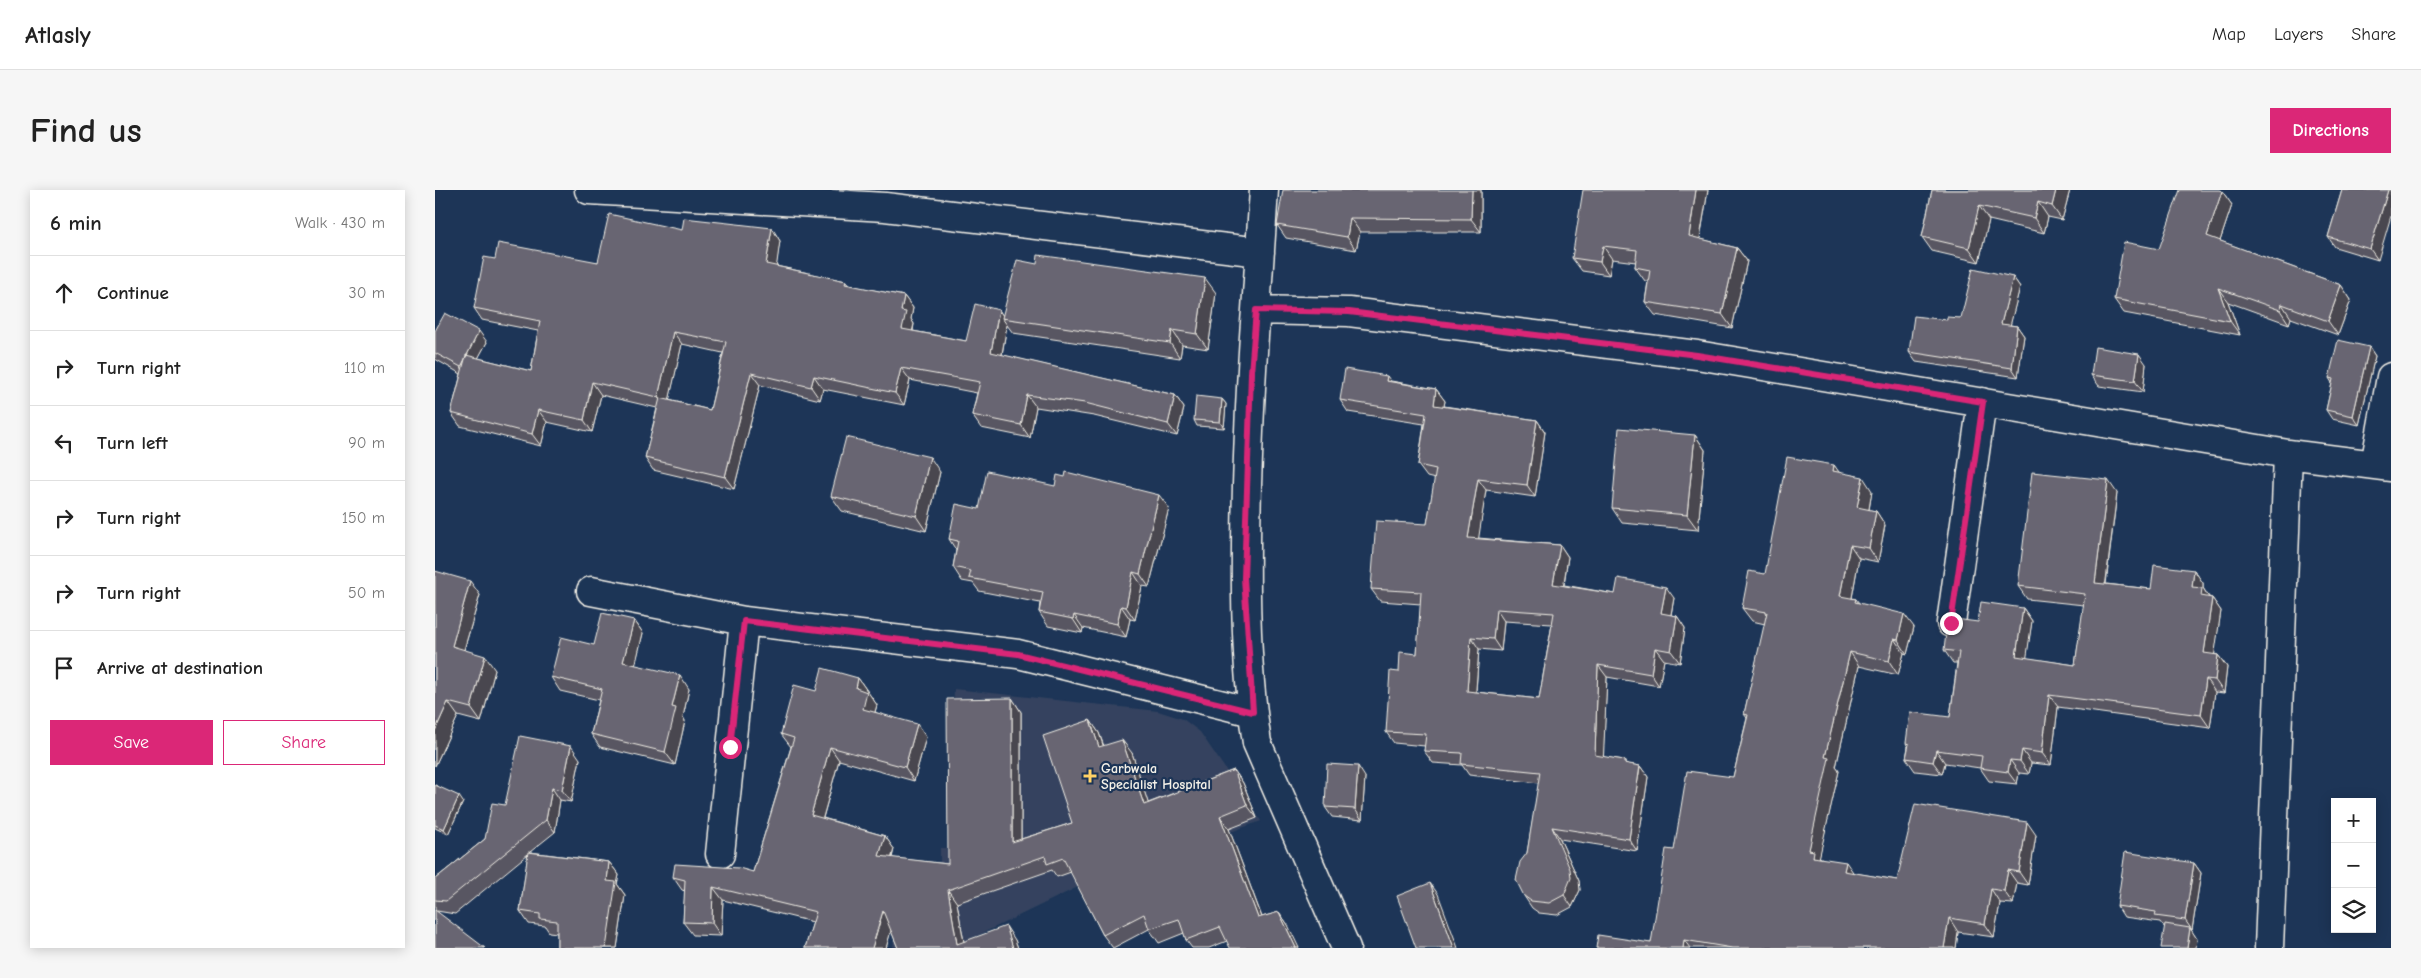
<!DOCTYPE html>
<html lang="en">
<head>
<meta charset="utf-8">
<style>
  :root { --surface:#fff; --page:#f6f6f6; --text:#222; --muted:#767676; --line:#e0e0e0; --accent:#db2777 }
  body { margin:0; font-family:"Comic Neue",sans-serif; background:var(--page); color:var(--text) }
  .controls { position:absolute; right:15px; bottom:15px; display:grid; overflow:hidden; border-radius:0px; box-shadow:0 2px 12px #0003 }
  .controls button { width:45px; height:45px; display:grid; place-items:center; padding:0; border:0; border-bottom:1px solid var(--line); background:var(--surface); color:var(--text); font:25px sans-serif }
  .stop { position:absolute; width:15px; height:15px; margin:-11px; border:4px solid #db2777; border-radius:50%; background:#fff }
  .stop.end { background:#db2777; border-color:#fff; box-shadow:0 1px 5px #0008 }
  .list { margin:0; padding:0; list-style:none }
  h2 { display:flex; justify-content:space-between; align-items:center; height:65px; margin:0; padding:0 20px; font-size:21px }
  h2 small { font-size:16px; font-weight:400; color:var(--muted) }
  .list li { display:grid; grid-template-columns:32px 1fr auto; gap:15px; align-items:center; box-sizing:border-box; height:75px; padding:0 20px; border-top:1px solid var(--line) }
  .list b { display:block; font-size:19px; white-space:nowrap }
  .list em { font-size:16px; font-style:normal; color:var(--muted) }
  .actions { display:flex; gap:10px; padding:15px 20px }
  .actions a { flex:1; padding:11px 0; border:1px solid var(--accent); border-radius:0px; text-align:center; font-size:18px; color:var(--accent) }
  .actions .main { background:var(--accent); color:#fff }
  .icon { flex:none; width:28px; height:28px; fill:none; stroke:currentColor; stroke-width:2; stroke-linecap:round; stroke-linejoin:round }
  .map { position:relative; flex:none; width:1956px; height:758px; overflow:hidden; border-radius:0px }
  header { display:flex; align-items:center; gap:30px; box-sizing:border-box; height:70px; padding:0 25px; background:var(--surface); border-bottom:1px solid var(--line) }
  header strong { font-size:24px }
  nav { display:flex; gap:28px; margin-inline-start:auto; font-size:18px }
  .intro { display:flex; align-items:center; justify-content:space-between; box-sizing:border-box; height:120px; padding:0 30px }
  h1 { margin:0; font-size:35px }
  .button { padding:12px 22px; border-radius:0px; background:var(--accent); color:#fff; font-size:18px; font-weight:700 }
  main { display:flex; gap:30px; padding:0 30px }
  aside { flex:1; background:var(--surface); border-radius:0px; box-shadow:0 2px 12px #0003 }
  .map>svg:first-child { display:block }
</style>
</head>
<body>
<header>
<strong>Atlasly</strong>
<nav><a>Map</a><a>Layers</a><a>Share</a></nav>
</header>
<div class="intro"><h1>Find us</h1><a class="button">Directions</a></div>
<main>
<aside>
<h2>6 min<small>Walk · 430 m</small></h2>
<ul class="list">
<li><svg class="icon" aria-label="ahead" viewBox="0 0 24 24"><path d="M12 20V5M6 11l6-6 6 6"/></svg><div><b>Continue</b></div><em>30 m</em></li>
<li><svg class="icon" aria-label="right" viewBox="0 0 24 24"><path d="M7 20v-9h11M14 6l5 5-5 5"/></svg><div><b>Turn right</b></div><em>110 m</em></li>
<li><svg class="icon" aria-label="left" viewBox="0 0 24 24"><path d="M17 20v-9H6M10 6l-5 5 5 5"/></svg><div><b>Turn left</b></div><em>90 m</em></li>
<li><svg class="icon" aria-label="right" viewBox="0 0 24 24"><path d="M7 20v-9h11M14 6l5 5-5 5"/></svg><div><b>Turn right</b></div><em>150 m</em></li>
<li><svg class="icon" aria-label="right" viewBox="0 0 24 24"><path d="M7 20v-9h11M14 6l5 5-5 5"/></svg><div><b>Turn right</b></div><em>50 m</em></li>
<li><svg class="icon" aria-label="arrive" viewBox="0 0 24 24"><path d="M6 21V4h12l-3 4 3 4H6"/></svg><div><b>Arrive at destination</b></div></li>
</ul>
<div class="actions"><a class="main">Save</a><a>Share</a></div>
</aside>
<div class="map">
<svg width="1956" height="758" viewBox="0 0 1956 758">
  <rect width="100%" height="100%" fill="#1d3557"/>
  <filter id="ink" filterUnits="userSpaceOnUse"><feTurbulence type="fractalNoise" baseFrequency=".02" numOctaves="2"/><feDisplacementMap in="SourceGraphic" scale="10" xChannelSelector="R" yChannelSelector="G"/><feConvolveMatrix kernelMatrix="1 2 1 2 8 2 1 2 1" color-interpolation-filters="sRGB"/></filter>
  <g filter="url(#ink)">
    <path fill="#34435f" d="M519 499 723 521 748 529 765 542 826 631 645 696 517 758H458L466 678 505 681V658H513Z"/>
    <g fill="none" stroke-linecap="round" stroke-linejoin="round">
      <defs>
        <path id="street" d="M154 0 450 17 825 62
          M821 120 829 0
          M1940 275 1956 187
          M156 401 309 431 583 464 817 522
          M1516 433 1547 212
          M285 664 309 431
          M911 758 822 553C809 467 810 381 812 295 814 236 816 179 821 120L914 122 1262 165 1853 264 1956 277
          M1834 758 1853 264"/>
      </defs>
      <use href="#street" stroke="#f4f1e8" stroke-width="31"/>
      <use href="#street" stroke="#1d3557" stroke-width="28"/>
    </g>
    <path fill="#595762" stroke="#f4f1e8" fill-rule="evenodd" d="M1046 0V42H925L921 60 851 48 842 35Z
      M1273 0 1265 49 1302 58 1312 71 1297 138 1220 125 1210 112 1213 91H1210L1200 77 1201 72 1177 69 1174 85 1147 81 1137 68Z
      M1497 0H1635L1627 30 1613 27 1609 43 1554 30 1544 72 1497 61 1487 47Z
      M1907 0 1943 70 1900 57 1893 47Z
      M1787 1 1797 15 1785 51 1906 95 1916 110 1903 145 1856 128 1854 134 1793 112 1805 145 1689 123 1679 109 1724 59Z
      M337 38 345 51 341 76 411 91 413 95 469 106 478 118 476 129 479 134 478 141 531 151 564 120 568 126 602 74 781 103 773 159 747 155 745 168 578 143 572 135 567 165 740 205 749 218 742 246 659 226 601 217 595 248 546 238 537 225 542 203 475 190 469 215 388 199 385 210 325 195 299 299 218 280 210 268 222 218 166 205 157 242 112 232 106 256 25 236 16 223 26 184 0 169V141L52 152 43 168 96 181 103 141 47 130 39 118 60 69 163 72 247 40ZM247 154 288 163 275 220 234 210Z
      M1578 87 1585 97 1575 135 1582 136 1589 146 1583 187 1481 172 1474 162 1512 130 1526 128Z
      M1934 157 1940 166 1924 235 1897 229 1891 220 1897 193 1894 188Z
      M1711 174 1708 202 1664 196 1656 185Z
      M956 191 1001 199 1010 211 1009 216 1102 230 1110 242 1100 307 1051 300 1043 348 1125 355 1133 367 1129 395 1180 404 1239 408 1236 425 1242 426 1250 438 1245 473 1229 470 1224 496 1172 487 1168 567 1189 570 1191 574 1205 576 1213 587 1202 661 1125 649 1144 691 1145 700 1137 717 1122 725 1104 723 1097 718 1089 706 1092 663 1104 593 1034 585 1027 575 998 573 989 561 990 556 959 553 951 542 964 482 982 464 986 414 945 411 936 399 992 334 1000 289 992 287 983 275 989 234 913 222 905 210ZM1069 431 1117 434 1104 509 1041 502 1044 459 1066 461Z
      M787 209 791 214 789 238 762 236 759 230Z
      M1260 245 1270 260 1263 340 1187 333 1177 318Z
      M1399 275 1404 283 1437 301 1434 320 1441 321 1450 335 1443 372 1424 368 1417 408 1421 409 1424 413 1479 437 1472 464 1469 463 1463 485 1424 476 1401 577 1404 581 1384 667 1419 683 1462 690 1601 645 1593 695 1582 693 1578 714 1565 713 1559 747 1523 742 1521 758H1161L1216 753 1239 660 1298 587 1312 528 1309 524 1330 434 1317 431 1307 418 1330 384Z
      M505 282 491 341 407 321 396 306Z
      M620 296 734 318 714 397 707 396 700 430 695 429 691 447 648 438 647 443 613 436 604 422 605 413 544 401 538 393 527 391 518 377 521 360 514 349 544 319Z
      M1682 303 1671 394 1716 399 1759 380 1768 393V398L1774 407 1777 408 1786 421 1779 464 1783 465 1792 477 1789 503 1780 502 1775 538 1623 517 1616 575 1596 573 1594 584 1584 583 1582 594 1554 591 1545 578 1510 573 1507 584 1480 581 1471 568 1473 557 1471 553 1515 527 1522 473H1518L1509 460 1543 432 1588 418 1597 431 1591 468 1640 475 1649 415 1592 409 1583 396Z
      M0 381 45 405 29 460 60 480 46 532 23 526 0 576Z
      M199 430 208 443 200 475 254 499 248 527 250 531 240 575 165 557 156 544 164 510 125 501 116 487 159 455Z
      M423 488 442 515 440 522 491 547 479 591 404 570 388 628 450 646 459 659 457 668 513 674 577 508 586 522V649L637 633 655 530 664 543 669 556 697 563 713 613 799 580 808 593 822 628 794 639 827 727 844 722 853 735 792 751 774 758H757L751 750 749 743 724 753 714 739 678 758 668 745 636 682 622 687 617 680 522 713 529 752 580 750 583 758H463L456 740 451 758H370L378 732 288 710 286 746 258 745 248 732 250 701 247 700 238 687 318 682 356 557 346 544 381 501Z
      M145 569 136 612 125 610 120 642 95 662 174 672 184 685 182 694 190 705 182 758H122V743L114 742 110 736 94 734 85 721 93 664 20 724 2 721 0 758V689L50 649 70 615Z
      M930 587 927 630 897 627 890 617Z
      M0 595 28 612 13 644 0 638Z
      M1759 673 1766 683 1757 740H1756L1762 749 1728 736 1725 732 1689 727 1682 716Z"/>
    <path fill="#494750" stroke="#f4f1e8" d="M1037 0H1046V42L1036 29Z
      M1261 0H1273L1263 60 1254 46Z
      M1621 0H1635L1627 30 1617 16Z
      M1953 0H1956V26L1943 70 1935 59Z
      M1787 1 1797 15 1782 60 1772 46Z
      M1603 12 1613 27 1609 43 1599 28Z
      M1544 16 1554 30 1544 72 1534 58Z
      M915 28 925 42 921 60 912 47Z
      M337 38 345 51 340 87 331 74Z
      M1168 56 1177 69 1174 85 1165 72Z
      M1302 58 1312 71 1297 138 1287 124Z
      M1578 87 1585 97 1573 144 1566 134Z
      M770 88 781 103 773 159 762 144Z
      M1906 95 1916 110 1903 145 1893 131Z
      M1783 98 1793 112 1805 145 1795 131Z
      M469 106 478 118 476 129 479 134 475 151 467 139 466 121Z
      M1847 114 1856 128 1854 134 1845 120Z
      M564 120 570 129 567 128 572 135 565 175 556 162Z
      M1582 136 1589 146 1583 187 1577 178Z
      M737 140 747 155 745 168 735 153Z
      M44 141 52 152 33 187 26 177Z
      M238 142 247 154 232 220 223 207Z
      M1934 157 1940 166 1924 235 1918 226Z
      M1704 164 1711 174 1708 202 1700 191Z
      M466 178 475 190 469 215 460 203Z
      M316 183 325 195 299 299 290 287Z
      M379 186 388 199 385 210 376 197Z
      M952 186 960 197 951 191Z
      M157 192 166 205 157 242 149 230Z
      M1001 199 1010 211 1007 227 999 215Z
      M592 205 601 217 595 248 586 235Z
      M740 205 749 218 742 246 733 234Z
      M787 209 791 214 789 238 785 232Z
      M103 220 112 232 106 256 97 244Z
      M1102 230 1110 242 1100 307 1092 295Z
      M1260 245 1270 260 1263 340 1252 325Z
      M495 267 505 282 491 341 481 326Z
      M1399 275 1409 289 1398 281Z
      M1428 287 1437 301 1432 331 1422 317Z
      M1043 289 1051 300 1042 359 1033 348Z
      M1673 290 1682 303 1669 406 1660 393Z
      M724 305 734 318 714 397 705 384Z
      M1441 321 1450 335 1443 372 1434 358Z
      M1125 355 1133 367 1127 405 1118 394Z
      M1415 355 1424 368 1415 419 1405 406Z
      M1759 380 1768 393V398L1776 411 1775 419 1757 397Z
      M698 382 707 396 700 430 691 417Z
      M35 391 45 405 26 470 17 456Z
      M1231 397 1239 408 1234 435 1226 423Z
      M1777 408 1786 421 1778 475 1769 463Z
      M686 416 695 429 691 447 682 434Z
      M1588 418 1597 431 1590 479 1581 466Z
      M1061 419 1069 431 1066 461 1058 449Z
      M1469 424 1479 437 1472 464 1463 450Z
      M639 425 648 438 647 443 638 429Z
      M1242 426 1250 438 1245 473 1236 461Z
      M199 430 208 443 198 485 188 472Z
      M1036 447 1044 459 1040 513 1032 501Z
      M1459 449 1469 463 1463 485 1454 471Z
      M1220 458 1229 470 1224 496 1216 484Z
      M1415 462 1424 476 1401 577 1404 581 1384 669 1388 680 1374 660 1390 567Z
      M1783 465 1792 477 1789 503 1780 490Z
      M50 466 60 480 46 532 36 518Z
      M1163 475 1172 487 1168 577 1160 565Z
      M245 485 254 499 248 527 250 531 240 575 230 562 237 517Z
      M423 488 442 515 437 532 428 519 421 498Z
      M1771 489 1780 502 1775 538 1766 525Z
      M1614 505 1623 517 1616 575 1607 563Z
      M577 508 586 522V666L577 652Z
      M13 512 23 526 0 576V541Z
      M655 530 664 543 673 570 664 557Z
      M482 534 491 547 479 591 470 577Z
      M687 550 697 563 718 628 709 615Z
      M136 556 145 569 136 612 127 600Z
      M395 557 404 570 385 638 376 625Z
      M1501 560 1510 573 1507 584 1498 572Z
      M1587 560 1596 573 1594 584 1585 571Z
      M1575 570 1584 583 1582 594 1573 582Z
      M923 576 930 587 927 630 920 619Z
      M1205 576 1213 587 1202 661 1194 649Z
      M799 580 808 593 822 628 812 615Z
      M117 598 125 610 120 642 111 630Z
      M24 606 28 612 13 644 9 639Z
      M785 626 794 639 832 741 823 728Z
      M1592 632 1601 645 1593 695 1584 682Z
      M1117 637 1125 649 1144 691 1145 700 1137 717 1129 705Z
      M450 646 459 659 453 680 444 666Z
      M174 672 184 685 182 694 190 705 182 758H171L172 691Z
      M1411 672 1420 685 1409 681Z
      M1759 673 1766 683 1757 740 1750 730Z
      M1573 680 1582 693 1578 714 1569 701Z
      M995 693 1003 704 1023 758H1019Z
      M278 697 288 710 286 746 277 733Z
      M1556 699 1565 713 1559 747 1550 734Z
      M513 700 522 713 530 758 522 754Z
      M448 721 458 734 451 758H437Z
      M844 722 853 735 864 758H861Z
      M1514 728 1523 742 1521 758H1509Z
      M571 736 580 750 583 758H578Z
      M1755 738 1762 749 1761 758H1752Z
      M1249 750 1255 758H1248Z"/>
    <path fill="#686572" stroke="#f4f1e8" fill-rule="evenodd" d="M848 0H1037L1036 29 915 28 912 47 842 35Z
      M1148 0H1261L1254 46 1302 58 1287 124 1210 112 1215 80 1200 77 1202 60 1168 56 1165 72 1137 68Z
      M1497 0H1621L1617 16 1603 12 1599 28 1544 16 1534 58 1487 47Z
      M1745 0H1784L1787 1 1772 46 1906 95 1893 131 1847 114 1845 120 1783 98 1795 131 1679 109 1689 52 1724 59Z
      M1907 0H1953L1935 59 1893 47Z
      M174 24 247 40 249 28 337 38 331 74 411 91 410 94 469 106 466 121 471 122 467 139 531 151 540 114 564 120 556 162 740 205 733 234 650 213 592 205 586 235 537 225 545 192 466 178 460 203 379 186 376 197 316 183 290 287 210 268 225 208 275 220 291 152 238 142 223 207 157 192 149 230 103 220 97 244 16 223 31 165 96 181 105 131 39 118 49 67 60 69 63 53 163 72Z
      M603 65 770 88 762 144 737 140 735 153 567 128 582 70 602 74Z
      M1538 78 1578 87 1566 134 1582 136 1577 178 1474 162 1479 126 1512 130V127L1526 128Z
      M10 123 44 141 26 177 0 163V141Z
      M1903 150 1934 157 1918 226 1891 220 1898 189 1894 188Z
      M1660 157 1704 164 1700 191 1656 185Z
      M910 179 952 186 951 191 1001 199 999 215 1102 230 1092 295 1043 289 1033 348 1125 355 1118 394 1180 404 1183 388 1231 397 1226 423 1242 426 1236 461 1220 458 1216 484 1163 475 1160 565 1189 570V573L1205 576 1194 649 1117 637 1135 679 1136 688 1129 705 1114 713 1096 711 1089 706 1081 690 1085 672 1092 663 1105 582 1026 574 1027 563 989 561 991 544 951 542 955 481 964 482 965 462 982 464 986 402 936 399 941 331 992 334 1001 279 983 275 991 224 905 210ZM1061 419 1119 423 1104 509 1032 501 1036 447 1058 449Z
      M761 206 787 209 785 232 759 230Z
      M1184 238 1260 245 1252 325 1177 318Z
      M411 247 495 267 481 326 396 306Z
      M1352 267 1399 275 1398 281 1428 287 1422 317 1441 321 1434 358 1415 355 1405 406 1421 409 1420 412 1469 424 1463 450 1459 449 1454 471 1415 462 1390 567 1394 568 1374 660 1379 661 1378 667 1411 672 1409 681 1462 690 1480 614 1592 632 1584 682 1573 680 1569 701 1556 699 1550 734 1514 728 1509 758H1297L1249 750 1248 758H1161L1163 745 1216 753 1231 659 1239 660 1252 581 1298 587 1313 525 1309 524 1332 422 1307 418 1314 381 1330 384Z
      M552 281 620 296 622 285 630 287 631 282 724 305 705 384 698 382 691 417 686 416 682 434 639 425 638 429 604 422 608 402 534 388 536 381 518 377 523 351 514 349 521 314 544 319Z
      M1597 282 1673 290 1660 393 1716 399 1719 375 1759 380 1757 397 1767 398 1766 406 1777 408 1769 463 1783 465 1780 490 1771 489 1766 525 1614 505 1607 563 1587 560 1585 571 1575 570 1573 582 1545 578 1547 566 1501 560 1498 572 1471 568 1474 554 1471 553 1475 522 1515 527 1524 462 1509 460 1512 435H1516L1520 429 1543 432 1546 412 1588 418 1581 466 1640 475 1650 404 1583 396Z
      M0 381 35 391 17 456 50 466 36 518 13 512 0 541Z
      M167 423 199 430 188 472 245 485 237 517 241 518 230 562 156 544 167 499 116 487 126 447 159 455Z
      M387 478 423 488 421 498 432 502 428 519 482 534 470 577 395 557 376 625 450 646 444 666 513 674 512 509 577 508V652L637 633 608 546 655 530 664 557 687 550 709 615 799 580 812 615 785 626 823 728 844 722 861 758H795L785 737 751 750 744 729 714 739 709 724 668 745 628 668 612 674 610 666 513 700 522 754 571 736 578 758H463L448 721 437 758H370L381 722 278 697 277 733 248 732 250 690 238 687 240 674 304 678 318 682 359 548 346 544 359 495 381 501Z
      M85 546 136 556 127 600 117 598 111 630 11 711 0 710V689L50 649 57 613 70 615Z
      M892 574 923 576 920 619 890 617Z
      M0 595 24 606 9 639 0 635Z
      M93 662 174 672 172 691 181 692 171 758H122V731L105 729V724L85 721Z
      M1690 662 1759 673 1750 730 1720 726 1721 722 1682 716Z
      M995 693 1019 758H981L962 706Z
      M0 720 50 758H0Z
      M1730 734 1755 738 1752 758H1726Z"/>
  </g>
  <g fill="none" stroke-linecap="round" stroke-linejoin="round" filter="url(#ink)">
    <path stroke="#db2777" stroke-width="6" d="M295 557 309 431 583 464 818 522 809 388 816 183 821 120 914 122 1262 165 1548 212 1516 433"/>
  </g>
  <path fill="#ffd166" stroke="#1d3557" stroke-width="2" d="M652.5 578.5h5v5h5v5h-5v5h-5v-5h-5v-5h5z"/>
  <g text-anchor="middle" stroke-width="4.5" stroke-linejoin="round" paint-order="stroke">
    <g font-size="14" font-weight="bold" fill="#f4f1e8" stroke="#1d3557" text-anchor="start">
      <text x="666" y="583">Garbwala<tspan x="666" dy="16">Specialist Hospital</tspan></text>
    </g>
  </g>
</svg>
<div class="controls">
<button>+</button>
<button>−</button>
<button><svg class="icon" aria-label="layers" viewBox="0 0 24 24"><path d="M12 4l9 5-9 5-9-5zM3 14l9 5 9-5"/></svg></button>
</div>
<div class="stop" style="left:295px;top:557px"></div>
<div class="stop end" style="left:1516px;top:433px"></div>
</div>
</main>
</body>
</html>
